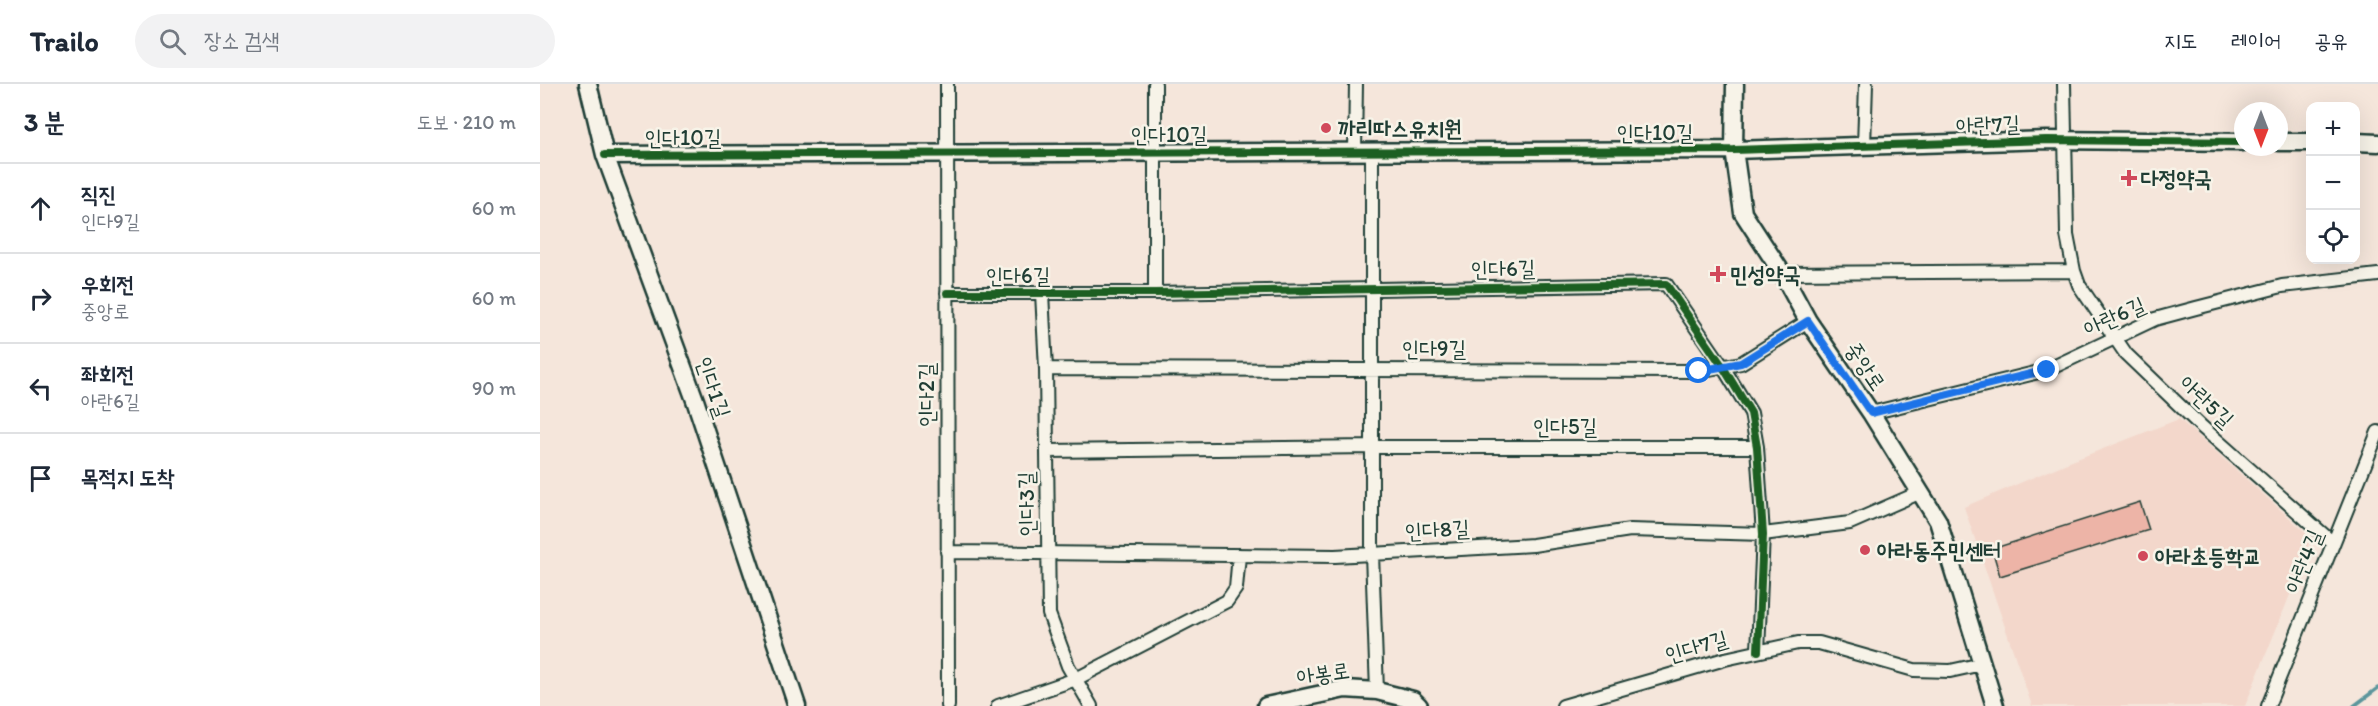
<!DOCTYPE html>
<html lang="ko">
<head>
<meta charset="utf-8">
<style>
  :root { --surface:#fff; --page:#f2f2f3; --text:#1f2937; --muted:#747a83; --line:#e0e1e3 }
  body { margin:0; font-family:Itim,"Poor Story",sans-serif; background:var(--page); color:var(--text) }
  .controls { position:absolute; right:18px; top:18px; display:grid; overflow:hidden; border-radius:12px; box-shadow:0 6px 24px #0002 }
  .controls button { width:54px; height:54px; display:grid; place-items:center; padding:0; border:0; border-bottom:2px solid var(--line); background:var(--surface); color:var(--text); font:30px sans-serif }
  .compass { position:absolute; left:1694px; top:18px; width:54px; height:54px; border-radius:50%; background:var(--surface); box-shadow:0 6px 24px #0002; rotate:180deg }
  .stop { position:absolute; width:18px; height:18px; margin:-14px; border:4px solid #1a73e8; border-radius:50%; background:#fff }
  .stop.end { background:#1a73e8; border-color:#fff; box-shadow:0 2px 6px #0008 }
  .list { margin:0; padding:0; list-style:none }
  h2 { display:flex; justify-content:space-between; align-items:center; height:78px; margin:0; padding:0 24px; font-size:26px }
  h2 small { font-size:20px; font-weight:400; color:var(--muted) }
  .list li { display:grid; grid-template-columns:39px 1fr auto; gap:18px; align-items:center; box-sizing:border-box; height:90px; padding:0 24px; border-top:2px solid var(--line) }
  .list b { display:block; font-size:22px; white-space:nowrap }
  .list p { margin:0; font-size:20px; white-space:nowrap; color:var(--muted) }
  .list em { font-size:20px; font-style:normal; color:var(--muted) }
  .icon { flex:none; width:33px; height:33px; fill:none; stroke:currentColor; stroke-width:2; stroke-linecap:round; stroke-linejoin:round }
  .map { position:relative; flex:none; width:1838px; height:622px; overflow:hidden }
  header { display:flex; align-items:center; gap:36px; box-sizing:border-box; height:84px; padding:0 30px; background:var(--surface); border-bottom:2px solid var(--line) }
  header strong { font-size:28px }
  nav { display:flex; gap:33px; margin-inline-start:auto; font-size:21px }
  .search { width:420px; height:54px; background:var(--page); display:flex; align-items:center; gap:15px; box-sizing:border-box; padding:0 21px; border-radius:33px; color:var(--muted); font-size:22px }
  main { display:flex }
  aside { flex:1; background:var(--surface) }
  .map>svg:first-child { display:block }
</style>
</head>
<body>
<header>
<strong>Trailo</strong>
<div class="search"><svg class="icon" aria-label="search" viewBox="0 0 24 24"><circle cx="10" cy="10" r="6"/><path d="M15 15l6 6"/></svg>장소 검색</div>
<nav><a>지도</a><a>레이어</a><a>공유</a></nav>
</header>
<main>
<aside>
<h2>3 분<small>도보 · 210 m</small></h2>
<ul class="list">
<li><svg class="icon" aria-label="ahead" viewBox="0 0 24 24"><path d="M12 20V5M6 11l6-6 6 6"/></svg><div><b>직진</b><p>인다9길</p></div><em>60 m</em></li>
<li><svg class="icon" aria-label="right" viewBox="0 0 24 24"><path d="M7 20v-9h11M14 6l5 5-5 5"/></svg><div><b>우회전</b><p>중앙로</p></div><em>60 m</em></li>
<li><svg class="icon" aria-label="left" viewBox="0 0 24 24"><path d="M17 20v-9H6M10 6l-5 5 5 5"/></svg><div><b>좌회전</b><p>아란6길</p></div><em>90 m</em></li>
<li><svg class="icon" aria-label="arrive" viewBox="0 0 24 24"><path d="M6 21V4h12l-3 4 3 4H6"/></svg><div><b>목적지 도착</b></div></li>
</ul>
</aside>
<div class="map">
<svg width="1838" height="622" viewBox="0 0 1838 622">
  <rect width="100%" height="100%" fill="#f5e6db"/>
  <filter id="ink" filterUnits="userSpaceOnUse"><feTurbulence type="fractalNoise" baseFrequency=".0167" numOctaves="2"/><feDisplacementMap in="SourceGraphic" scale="12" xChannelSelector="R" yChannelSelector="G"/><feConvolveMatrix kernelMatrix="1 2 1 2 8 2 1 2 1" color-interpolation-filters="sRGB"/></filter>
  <g filter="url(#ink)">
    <path fill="#f3d7cb" d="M1639 335 1771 453 1758 491 1705 622H1492L1424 423 1527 379Z"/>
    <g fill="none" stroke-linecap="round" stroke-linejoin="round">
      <path stroke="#5c969c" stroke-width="4" d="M1814 622 1838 604"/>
    </g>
    <path fill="#edb4a7" stroke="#1f3d34" stroke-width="1.5" d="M1600 418 1609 446 1460 492 1452 465Z"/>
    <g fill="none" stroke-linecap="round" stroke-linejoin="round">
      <defs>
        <path id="street" d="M407 0 408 622
          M615 0V209
          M1524 0 1527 151 1534 187 1539 201 1586 270 1662 343 1793 459
          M1324 62 1326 0
          M832 67V470L837 607
          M815 68 816 0
          M1242 189 1534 187
          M407 209H615L1126 200 1183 283 1211 329 1217 363 1223 450 1218 567
          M502 209 506 285 509 530 528 582 551 622
          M506 285 1159 287 1201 279 1268 237
          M1331 329 1507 286 1615 235 1656 224 1742 202 1838 191
          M507 367 832 363H1217
          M407 468 795 472 993 461 1090 446 1223 450 1310 439 1381 408
          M458 622 536 595 687 517 696 504 699 471
          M1023 622 1185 575 1258 559H1279L1374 586 1410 587 1442 580
          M1728 622 1838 348"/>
        <path id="secondary" d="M48 0 65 71 155 316 257 622
          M1195 0 1194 66 1203 129 1242 189 1268 237 1331 329 1398 437 1455 622
          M1739 58H1770
          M1816 58 1838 59
          M65 71 1194 66 1506 56 1703 58
          M726 622 805 605 837 607 873 616 879 622"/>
      </defs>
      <use href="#street" stroke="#1f3d34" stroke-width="16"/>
      <use href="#secondary" stroke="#1f3d34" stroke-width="21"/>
      <use href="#street" stroke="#f7f3e8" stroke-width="12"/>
      <use href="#secondary" stroke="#f7f3e8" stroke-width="16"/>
      <defs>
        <path id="cycleway" d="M65 71 1194 66 1506 56 1703 58
          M407 209H615L1126 200 1183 283 1211 329 1217 363 1223 450 1218 567"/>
      </defs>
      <use href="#cycleway" stroke="#f7f3e8" stroke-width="11"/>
      <use href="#cycleway" stroke="#1b5e20" stroke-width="8"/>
    </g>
  </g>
  <g fill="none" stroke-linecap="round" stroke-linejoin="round" filter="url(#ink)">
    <path stroke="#1a73e8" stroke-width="8" d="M1159 287 1201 279 1268 237 1331 329 1507 286"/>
  </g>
  <g fill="#d1495b" stroke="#f7f3e8" stroke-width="2">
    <circle cx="786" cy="44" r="6"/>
    <path d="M1586 85h6v6h6v6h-6v6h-6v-6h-6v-6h6z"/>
    <path d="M1175 181h6v6h6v6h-6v6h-6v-6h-6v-6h6z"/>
    <circle cx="1325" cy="466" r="6"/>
    <circle cx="1603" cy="472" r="6"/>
  </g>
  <g text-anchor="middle" stroke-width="5" stroke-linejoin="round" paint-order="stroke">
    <g font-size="22" fill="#1f3d34" stroke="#f7f3e8">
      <text transform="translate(1448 40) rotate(-2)" y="8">아란7길</text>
      <text x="1115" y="56">인다10길</text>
      <text x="629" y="58">인다10길</text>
      <text x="143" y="61">인다10길</text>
      <text transform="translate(963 184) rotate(-1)" y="8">인다6길</text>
      <text x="478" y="199">인다6길</text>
      <text transform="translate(1574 232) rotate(-24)" y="8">아란6길</text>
      <text x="894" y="272">인다9길</text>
      <text transform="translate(1326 282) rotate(56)" y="8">중앙로</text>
      <text transform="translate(174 303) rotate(71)" y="8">인다1길</text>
      <text transform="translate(386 311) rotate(-90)" y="8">인다2길</text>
      <text transform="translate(1667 317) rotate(43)" y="8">아란5길</text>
      <text x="1025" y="350">인다5길</text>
      <text transform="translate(486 420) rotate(-91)" y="8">인다3길</text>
      <text transform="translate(897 445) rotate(-3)" y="8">인다8길</text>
      <text transform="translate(1763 477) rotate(-68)" y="8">아란4길</text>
      <text transform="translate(1156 562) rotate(-16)" y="8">인다7길</text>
      <text transform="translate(783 589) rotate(-8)" y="8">아봉로</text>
    </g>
    <g font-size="22" font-weight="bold" fill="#1f3d34" stroke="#f7f3e8" text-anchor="start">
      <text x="798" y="52">까리따스유치원</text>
      <text x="1601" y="102">다정약국</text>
      <text x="1190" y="198">민성약국</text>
      <text x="1337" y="474">아라동주민센터</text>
      <text x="1615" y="480">아라초등학교</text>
    </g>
  </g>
</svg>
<div class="controls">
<button>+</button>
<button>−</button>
<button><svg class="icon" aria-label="locate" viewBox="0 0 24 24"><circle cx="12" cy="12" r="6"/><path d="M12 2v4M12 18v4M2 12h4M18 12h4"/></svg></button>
</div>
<svg class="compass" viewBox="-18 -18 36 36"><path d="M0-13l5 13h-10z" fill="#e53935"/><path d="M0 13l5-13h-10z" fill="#747a83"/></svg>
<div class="stop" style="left:1159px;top:287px"></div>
<div class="stop end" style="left:1507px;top:286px"></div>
</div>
</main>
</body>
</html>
